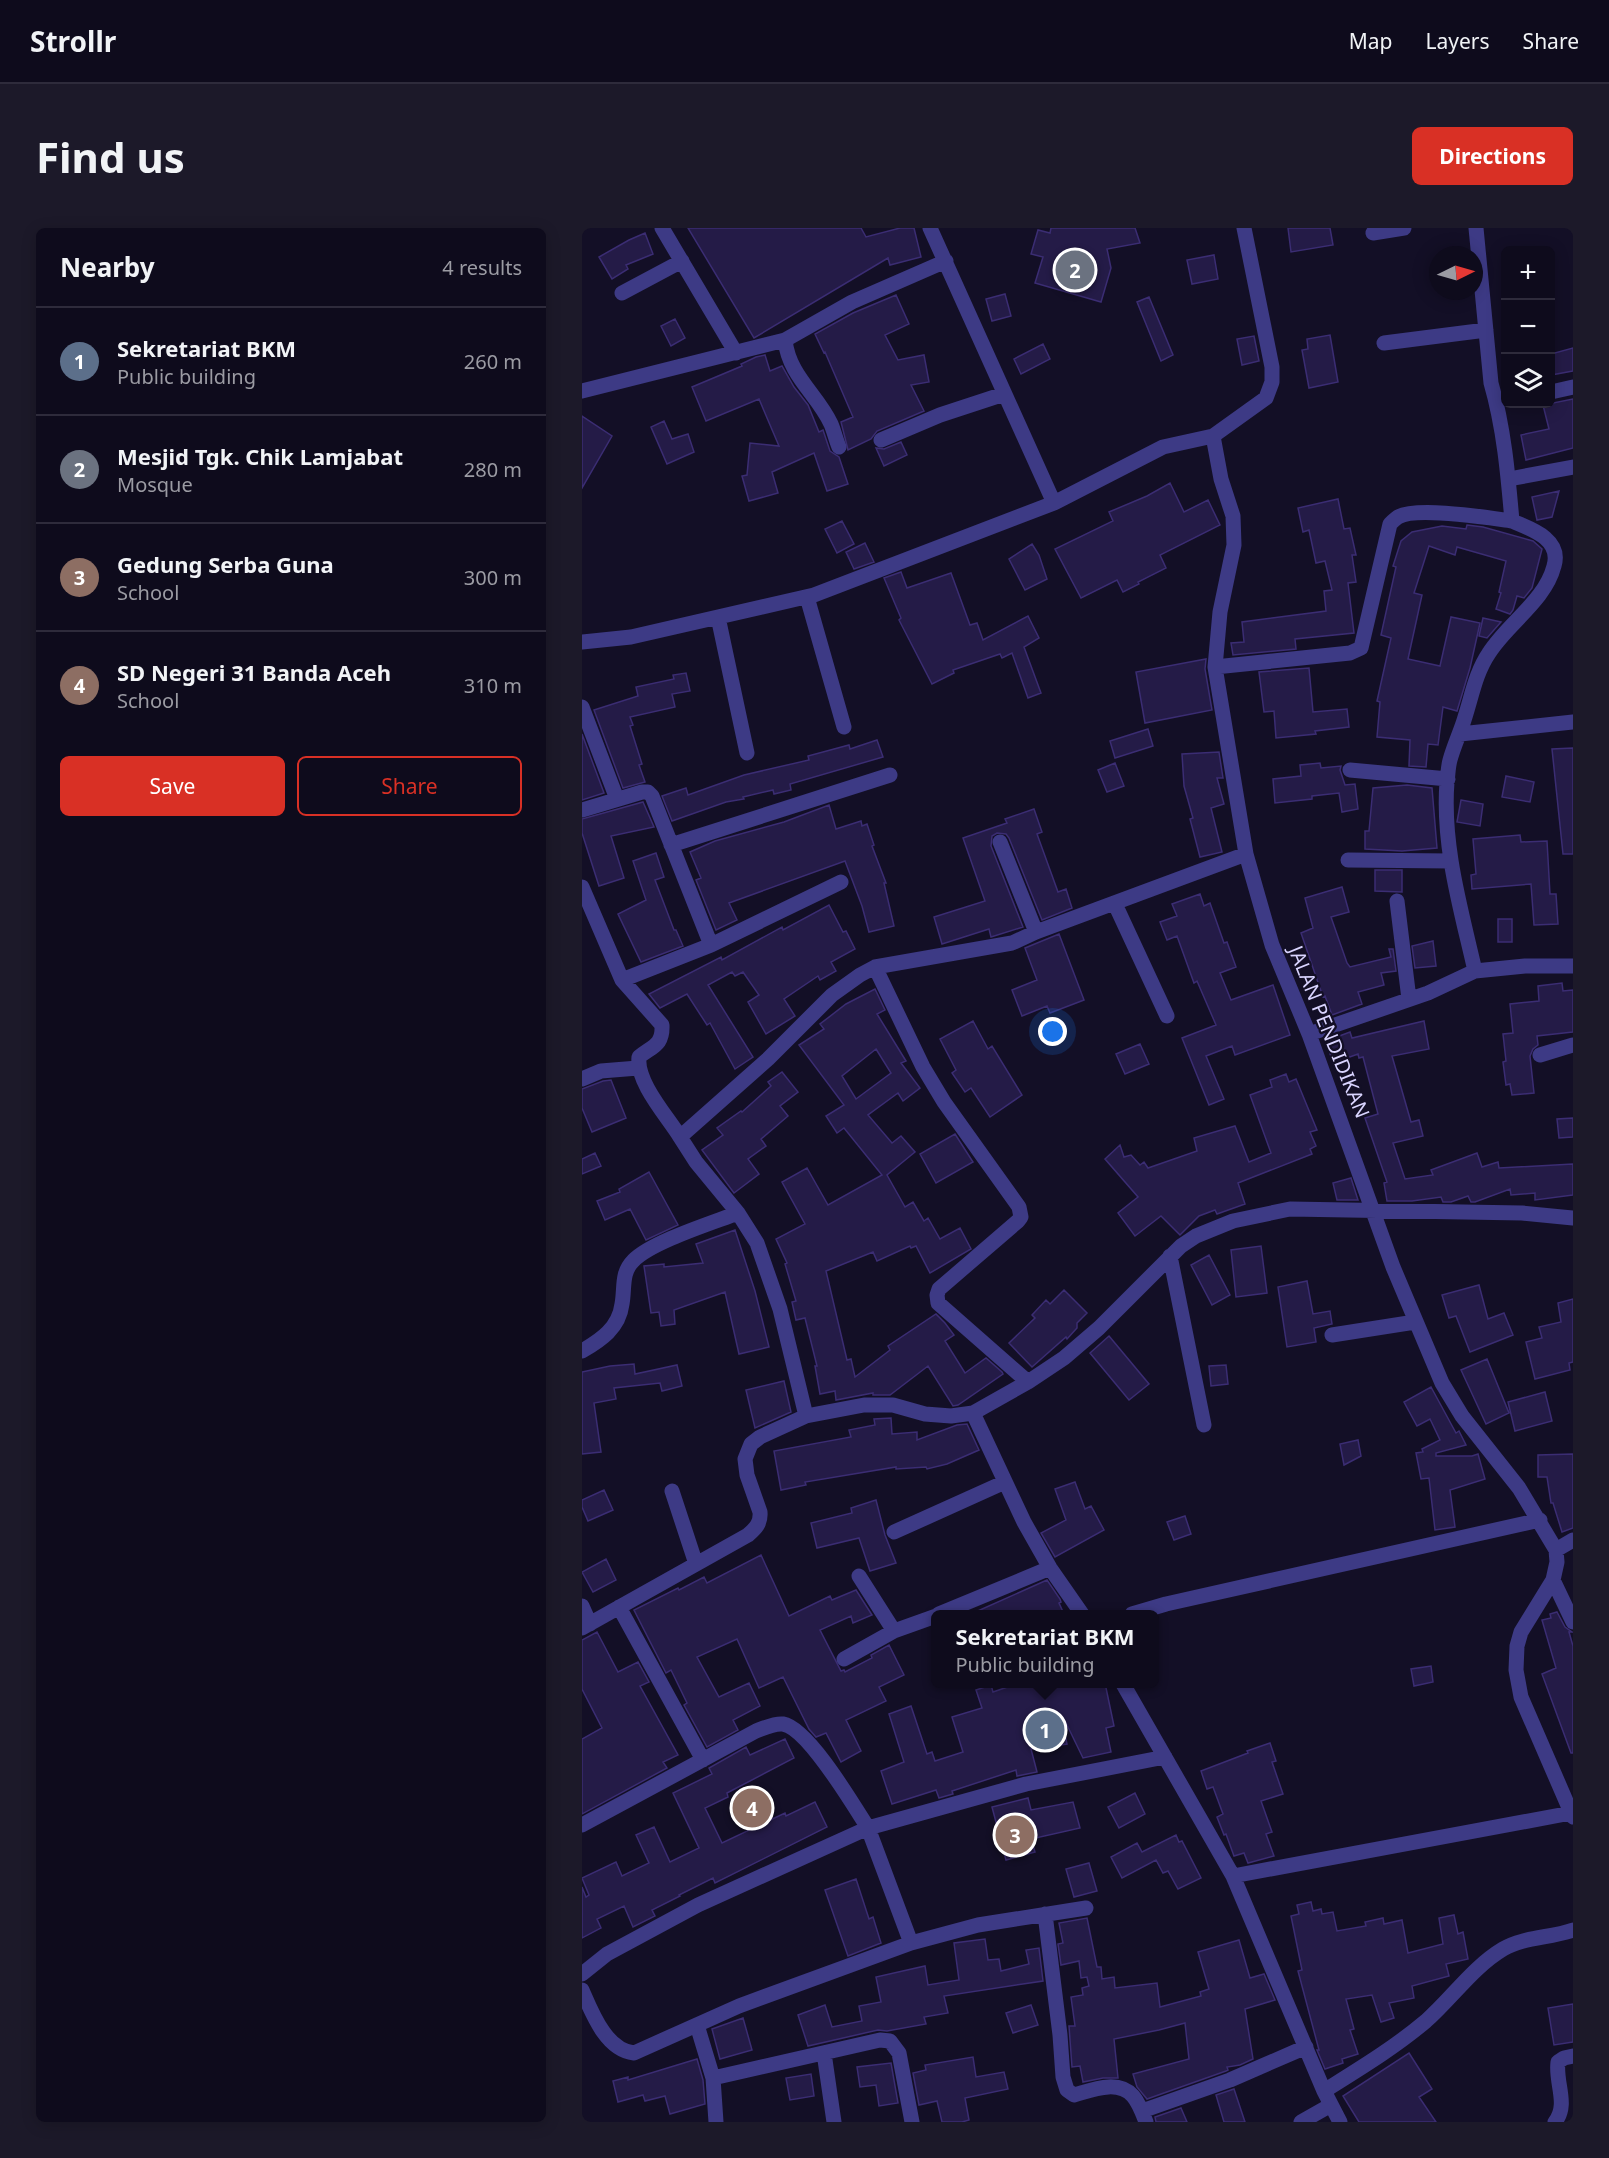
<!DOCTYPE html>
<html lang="en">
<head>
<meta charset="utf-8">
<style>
  :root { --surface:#0e0b1c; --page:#1c1929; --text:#f1f3f6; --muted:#9b9ba3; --line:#2e2b3b; --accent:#d93025 }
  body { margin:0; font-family:"Noto Sans",sans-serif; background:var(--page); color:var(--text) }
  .controls { position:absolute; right:18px; top:18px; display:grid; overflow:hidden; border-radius:9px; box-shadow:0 3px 15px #0003 }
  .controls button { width:54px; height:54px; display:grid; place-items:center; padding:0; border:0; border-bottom:2px solid var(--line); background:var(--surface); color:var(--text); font:30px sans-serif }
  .compass { position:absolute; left:847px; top:18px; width:54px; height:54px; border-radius:50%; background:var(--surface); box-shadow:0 3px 15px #0003; rotate:85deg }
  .you { position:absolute; left:471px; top:804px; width:21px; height:21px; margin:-15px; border:4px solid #fff; border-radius:50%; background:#1a73e8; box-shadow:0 0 0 9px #1a73e833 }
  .badge { display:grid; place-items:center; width:39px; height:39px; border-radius:50%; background:var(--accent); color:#fff; font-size:20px; font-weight:700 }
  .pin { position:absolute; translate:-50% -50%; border:3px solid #fff; box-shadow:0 2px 6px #0006 }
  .popup { position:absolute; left:349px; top:1382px; width:228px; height:78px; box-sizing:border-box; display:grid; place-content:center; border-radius:9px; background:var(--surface); filter:drop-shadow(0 2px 4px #0005); font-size:20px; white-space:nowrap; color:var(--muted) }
  .popup b { font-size:22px; color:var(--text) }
  .popup::after { content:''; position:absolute; left:50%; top:100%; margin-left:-12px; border:12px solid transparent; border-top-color:var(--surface) }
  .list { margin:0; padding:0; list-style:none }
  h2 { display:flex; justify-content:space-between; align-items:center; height:78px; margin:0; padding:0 24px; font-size:26px }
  h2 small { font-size:20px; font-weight:400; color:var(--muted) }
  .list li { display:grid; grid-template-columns:39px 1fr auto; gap:18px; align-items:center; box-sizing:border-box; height:108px; padding:0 24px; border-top:2px solid var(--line) }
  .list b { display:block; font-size:22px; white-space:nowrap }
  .list p { margin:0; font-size:20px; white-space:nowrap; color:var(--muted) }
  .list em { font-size:20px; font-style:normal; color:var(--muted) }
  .actions { display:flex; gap:12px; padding:18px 24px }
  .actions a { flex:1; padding:14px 0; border:2px solid var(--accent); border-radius:9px; text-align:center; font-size:21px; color:var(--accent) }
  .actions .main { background:var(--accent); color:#fff }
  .icon { flex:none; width:33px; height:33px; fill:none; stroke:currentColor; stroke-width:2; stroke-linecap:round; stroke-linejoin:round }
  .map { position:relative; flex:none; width:991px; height:1894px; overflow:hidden; border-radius:9px }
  header { display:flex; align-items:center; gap:36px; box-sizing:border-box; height:84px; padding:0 30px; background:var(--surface); border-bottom:2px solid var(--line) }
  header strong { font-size:28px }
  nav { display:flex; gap:33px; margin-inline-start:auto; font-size:21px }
  .intro { display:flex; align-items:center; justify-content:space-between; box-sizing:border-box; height:144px; padding:0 36px }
  h1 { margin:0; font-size:42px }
  .button { padding:15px 27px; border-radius:9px; background:var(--accent); color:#fff; font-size:21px; font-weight:700 }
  main { display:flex; gap:36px; padding:0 36px }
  aside { flex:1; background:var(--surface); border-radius:9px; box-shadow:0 3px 15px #0003 }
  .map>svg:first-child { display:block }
</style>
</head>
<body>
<header>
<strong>Strollr</strong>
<nav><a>Map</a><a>Layers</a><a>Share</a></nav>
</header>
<div class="intro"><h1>Find us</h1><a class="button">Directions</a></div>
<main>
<aside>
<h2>Nearby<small>4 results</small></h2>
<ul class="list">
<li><span class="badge" style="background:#5c6f8a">1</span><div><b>Sekretariat BKM</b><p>Public building</p></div><em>260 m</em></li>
<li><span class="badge" style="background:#6b7280">2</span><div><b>Mesjid Tgk. Chik Lamjabat</b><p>Mosque</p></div><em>280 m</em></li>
<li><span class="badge" style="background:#8d6e63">3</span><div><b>Gedung Serba Guna</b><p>School</p></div><em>300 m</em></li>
<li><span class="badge" style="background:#8d6e63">4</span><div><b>SD Negeri 31 Banda Aceh</b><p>School</p></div><em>310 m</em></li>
</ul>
<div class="actions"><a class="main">Save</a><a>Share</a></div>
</aside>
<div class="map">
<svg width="991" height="1894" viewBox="0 0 991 1894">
  <rect width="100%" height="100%" fill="#130f26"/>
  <path fill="#241b47" stroke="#3b2d73" stroke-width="1.5" fill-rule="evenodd" d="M106 0H279L284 9 318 0H332L339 29 308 37 306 30 172 110Z
    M469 0H553L558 15 525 21 529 40 519 74 453 55 461 29 449 26 456 2 468 5Z
    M706 0H748L751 17 709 24Z
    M63 5 71 26 44 37 46 41 30 51 17 29 47 12Z
    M632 27 636 51 610 56 605 32Z
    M423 66 429 88 410 93 404 71Z
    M314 67 327 96 303 107 316 132 342 127 347 154 329 157 342 183 295 203 289 211 266 222 259 194 271 189 243 124 242 125 233 106 271 85Z
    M567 69 591 127 579 133 555 74Z
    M93 91 103 110 89 118 79 98Z
    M748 107 756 154 727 160 720 122 726 121 725 111Z
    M672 108 677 133 660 137 655 111Z
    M461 116 468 131 439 146 432 131Z
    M991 120V143L969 147V126Z
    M183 127 188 143 200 138 212 159 226 177 237 204 241 202 248 223 257 229 266 256 245 263 232 225 190 244 196 265 167 273 160 248 165 247 168 215 197 218 177 171 124 193 110 159 160 138 159 136 174 129Z
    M991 171V220L944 232 939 207 967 201 961 177Z
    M0 188 30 208 0 260Z
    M82 193 90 211 106 206 112 224 85 236 69 199Z
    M319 214 325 227 302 238 294 220 302 221Z
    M588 255 602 284 626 272 638 297 578 327 584 340 556 354 557 356 541 364 535 352 499 370 473 321 531 293 527 284 565 268Z
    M977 263 970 289 955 292 950 269Z
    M756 271 762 301 768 300 774 327H770L774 354 766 355 772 405 713 411 714 421 651 427 649 415 662 414 660 394 744 383 742 363 750 362 743 333 734 335 727 302 721 304 716 280Z
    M260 293 272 316 255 325 243 301Z
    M885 297 901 299 951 313 960 321 950 360 942 370 935 368 931 382 928 386 914 381 919 365 917 364 924 333 875 319 873 327 847 318 832 365 840 367 826 431 858 438 869 389 898 395 888 440 875 483 861 479 856 517 846 516 844 539 827 538 828 512 795 509 798 474 795 473 809 410 799 407 814 339 811 338 819 313 830 304 860 298 884 301Z
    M283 315 292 334 272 341 264 324Z
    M450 316 457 327 465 351 443 362 427 331Z
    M319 344 325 360 369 345 388 397 395 395 401 412 446 388 457 410 442 419 459 465 446 470 430 425 420 430 418 426 371 442 372 445 350 456 317 392 319 390 302 350Z
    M901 390 919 394 905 410 897 408Z
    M624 431 623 441 630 482 563 495 554 444Z
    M727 440 731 484 765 481 767 499 733 503 734 506 694 510 692 483 682 484 677 444Z
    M104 445 108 463 90 466 93 479 48 489 51 497 48 498 60 536 57 537 63 554 41 560 12 482 56 468 54 459 92 451 91 447Z
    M566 501 571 518 533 530 528 513Z
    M0 506 22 565 0 572Z
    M295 512 301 529 208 556 209 562 192 566 191 562 161 569 162 571 144 574 90 593 80 568 104 560 106 567 162 547 227 532 226 528 267 517 268 521Z
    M991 520V626H981L970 521Z
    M637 524 641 550H635L642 576 629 580 640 624 618 629 608 591 611 590 602 558 600 526Z
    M533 535 542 558 525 564 516 542Z
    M738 535 739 540 759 538 758 542 763 557 773 556 776 581 760 584 757 565 730 568V571L693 575 691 551 719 548 718 537Z
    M924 548 952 554 948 574 920 569Z
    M825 557 850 560 855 620 820 623 783 621V603H787L791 560Z
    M879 572 901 576 898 598 875 594Z
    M61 574 72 599 29 608 42 650 17 658 0 605V591Z
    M247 577 254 601 279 593 280 598 285 596 292 617 290 618 304 655H302L312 698 287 704 280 678 263 633 147 675 155 692 134 702 114 652 119 650 108 624 133 613 202 594Z
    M452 581 460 604 455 606 476 664 484 661 490 680 460 692 427 610 424 606 415 605 410 608 409 618 441 699 409 709 407 701 360 716 352 689 403 673 381 610 425 595 423 591Z
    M938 607 939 614 965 613 968 666H974L976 696 952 697 949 656 890 661 889 647 894 646 891 611Z
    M74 625 82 649 73 652 92 702H94L101 718 59 734 36 686 64 672 51 633Z
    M793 642H820V664L793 663Z
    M760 659 767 684 749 689 765 735 768 739 809 729 807 721H811L814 743 799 745 802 757 776 764 780 776 750 787 743 768 741 769 719 705 731 700 723 670Z
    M618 666 622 678 628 675 642 715 645 714 654 739 638 745 649 772 691 757 708 807 653 827 650 818 624 828 642 871 627 877 600 810 634 797 615 753 612 755 595 708 585 712 578 694 595 688 590 676Z
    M247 677 261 704 264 703 273 721 249 734 254 743 238 752 236 748 202 771 213 788 184 806 166 774 177 767 161 744 153 748 150 744 126 757 171 829 153 841 128 795 125 797 105 766 78 780 67 766 139 729 140 732 200 699 201 702Z
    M916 691H930V714H916Z
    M477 706 502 772 468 785 465 778 440 788 430 762 455 752 443 720Z
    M851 713 854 738 833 740 830 718Z
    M980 755 981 763 991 762V804L955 808 956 817 951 821 948 828 952 865 930 867 928 856 924 857 921 834 924 833 921 806 931 805 928 776 957 773 956 758Z
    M293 761 303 782 295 786 324 833 319 835 338 860 321 873 316 865 286 887 310 915 319 908 333 924 305 947 323 979 331 974 342 993 346 990 358 1011 378 1000 389 1021 348 1045 334 1018 329 1020 328 1018 295 1033 291 1024 244 1043 265 1132 269 1131 273 1149 308 1122 306 1118 354 1086 363 1095 372 1107 363 1113 383 1145 404 1130 420 1144 421 1146 376 1177 371 1178 346 1138 308 1167H291V1165L254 1172 253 1163 238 1166 233 1138H235L223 1090 214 1092 210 1074 214 1073 203 1036 205 1035 194 1011 223 996 200 954 225 940 246 977 300 947 262 900 255 905 244 888 262 877 217 817 242 801 238 796 264 776ZM294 821 309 845 274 871 260 848Z
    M391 793 406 821 410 818 440 867 408 889 389 860 383 864 370 845 374 842 358 811Z
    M842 793 847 821 810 828 829 894 837 892 841 908 811 915 823 951 851 947 849 942 895 925 900 939 916 934 917 940 991 936V967L953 972V965L929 967 928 961 893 974H889L886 968 869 974H861L859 969 830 973H805L802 955 805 954 783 890 796 886 781 829 777 830 776 826 751 835 744 813 768 804 770 810Z
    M558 816 567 836 543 846 534 826Z
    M200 844 216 864 198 878 206 888 179 911 184 918 166 931 177 946 152 965 120 922 141 907 135 900 159 883 160 884 189 858 186 854Z
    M704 846 707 854 714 851 735 902 728 904 734 918 728 921 730 926 656 955 663 976 635 986 633 982 617 988 598 1007 579 988 553 1008 536 985 556 969 523 931 538 917 542 929 549 927 558 937 562 934 566 940 615 923 612 910 653 898 667 934 689 925 668 867 690 859 688 852Z
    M29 852 44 890 10 904 0 880V861L21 853Z
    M991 890V909L977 910 975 891Z
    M373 906 391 934 354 955 338 926Z
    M13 925 19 938 0 946V931Z
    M67 944 96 997 64 1012 48 981 23 992 15 973 38 964 37 961Z
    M769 950 776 972H755L751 955Z
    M153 1002 173 1063 187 1119 157 1126 143 1064 92 1082 93 1096 79 1098 77 1084 69 1085 62 1038 82 1036V1039L121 1035 114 1016Z
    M679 1018 685 1065 654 1069 649 1022Z
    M627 1027 648 1067 630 1077 609 1037Z
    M725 1053 731 1086 748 1083 750 1096 732 1100 734 1114 705 1119 696 1059Z
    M897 1057 906 1091 922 1085 931 1107 888 1124 874 1088 867 1090 860 1067Z
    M482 1062 505 1085 495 1095V1100L485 1111 484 1109 450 1139 427 1115 453 1090 450 1087 464 1072 468 1076Z
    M991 1071V1134L987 1135 988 1142 953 1151 944 1114 960 1110 957 1099 979 1094 976 1075Z
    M527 1108 567 1156 547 1172 508 1125Z
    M905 1131 927 1185 904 1196 879 1142Z
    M52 1136 53 1146 95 1137 100 1158 80 1163 78 1155 32 1160 34 1171 12 1175 19 1224 0 1226V1144L28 1138Z
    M644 1137 646 1156 629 1158 627 1138Z
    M202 1153 209 1184 173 1200 164 1162Z
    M849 1159 874 1205 877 1203 884 1217 854 1225V1228H890L896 1226 903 1251 868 1262 873 1299 853 1302 847 1250 839 1251 834 1225 841 1224 840 1221 858 1212 848 1191 835 1198 822 1174Z
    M963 1164 970 1193 933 1203 926 1174Z
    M309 1190 310 1206 335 1204V1212L375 1197 385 1196 397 1222 365 1236 345 1241 344 1239 314 1241V1239L223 1254 224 1257 199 1262 192 1223 269 1209 267 1202 293 1197 292 1191Z
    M776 1212 779 1228 762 1237 758 1216Z
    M991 1226V1300L980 1304 971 1275H969L965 1249H956V1227Z
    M493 1254 503 1281 509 1278 522 1302 473 1329 459 1305 484 1292 473 1261Z
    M22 1262 31 1282 6 1293 0 1279V1272Z
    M294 1272 303 1307 314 1335 288 1343 277 1310 235 1320 229 1295 270 1285 269 1280Z
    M603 1288 609 1306 592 1312 585 1294Z
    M179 1327 207 1388 248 1368 250 1372 274 1362 290 1387 271 1395 269 1388 238 1402 259 1443 262 1442 263 1444 290 1430 289 1427 307 1417 322 1447 297 1459 304 1473 264 1492 279 1523 259 1534 244 1505 234 1509 227 1501 201 1449 177 1460 155 1411 115 1429 137 1469 167 1455 178 1478 151 1492 156 1502 125 1519 102 1477 105 1475 89 1442 84 1445 52 1382 96 1360 97 1362 122 1349 125 1355Z
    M24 1331 34 1352 11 1364 0 1344Z
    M465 1352 478 1371 479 1374 477 1375 482 1386H389Z
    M975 1384 983 1399 990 1404H987L991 1418V1525H989L960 1446 974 1440 960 1392 969 1390 968 1386Z
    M15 1404 36 1444 56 1434 67 1454 58 1458 96 1527 81 1534 85 1540 0 1586V1511L20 1500 0 1461V1412Z
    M849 1438 851 1454 832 1458 829 1441Z
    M437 1455H523L532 1498 524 1500 529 1524 501 1530 484 1495 481 1497 485 1516 449 1521 455 1544 435 1548 434 1542 370 1563 371 1566 357 1570 354 1562 310 1576 299 1543 322 1534 307 1486 329 1478 345 1526 350 1524 353 1533 381 1524 370 1489 400 1480 394 1462 409 1457 411 1464Z
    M203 1511 212 1530 145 1565 146 1569 123 1580 140 1615 203 1585 204 1588 233 1574 245 1599 133 1655 131 1650 97 1667 98 1668 70 1682 73 1688 51 1699 42 1678 15 1691 19 1700 0 1710V1659L4 1669 7 1667 0 1650 34 1634 40 1648 67 1635 54 1607 72 1599 88 1634 117 1620 91 1565 130 1546 127 1540 164 1519 168 1527Z
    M688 1515 694 1533 690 1534 701 1566 679 1573 690 1604 684 1606 692 1628 666 1635 662 1625 652 1628 644 1606 642 1607 635 1589 641 1586 631 1559 625 1561 619 1543 666 1525 665 1523Z
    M553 1565 563 1586 537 1600 526 1579Z
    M446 1570 449 1582 491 1574 498 1600 449 1611 453 1624 424 1632 410 1579Z
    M594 1607 597 1614 600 1613 619 1650 596 1661 586 1643 581 1645 574 1632 540 1650 529 1629 555 1615 560 1624Z
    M507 1635 515 1663 492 1669 484 1641Z
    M274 1651 287 1691 291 1689 299 1715 266 1728 243 1662Z
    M729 1674 731 1683 739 1681 740 1686 751 1684 755 1703 784 1698 783 1694 801 1690 802 1696 820 1692 826 1725 861 1716 857 1690 872 1687 876 1706 881 1704 886 1731 864 1736 867 1748 830 1758 832 1770 807 1775 812 1790 799 1794 790 1767 764 1771 772 1801 768 1802 776 1826 760 1831 761 1835 743 1841 735 1822H737L716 1743 720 1742 709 1688 717 1686 715 1677Z
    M505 1690 515 1739H519L520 1751 532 1749 533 1760 575 1755 578 1779 619 1768 618 1764 627 1761 616 1724 657 1712 668 1750 682 1746 693 1772 663 1781 671 1831 658 1837 645 1839 646 1842 644 1843 565 1871 555 1859 551 1846 607 1831 603 1795 577 1802 532 1811 536 1850H521L501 1854 498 1838 490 1839 487 1798H493L489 1769 501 1767 500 1760 507 1758 505 1749 499 1750 497 1733 479 1737 476 1716 481 1715 477 1695Z
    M403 1711 406 1732 417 1731 419 1743 447 1736 444 1722 457 1720 461 1753 362 1768 366 1785 342 1789 344 1796 305 1803 296 1802 226 1818 216 1787 243 1777 250 1799 280 1793 277 1778 299 1774 294 1749 343 1738 346 1757 377 1752 372 1715Z
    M991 1776V1814L972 1817 966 1780Z
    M449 1777 456 1797 431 1805 424 1785Z
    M161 1790 170 1822 138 1831 130 1801Z
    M827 1825 850 1861 837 1869 854 1894H777L761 1868Z
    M391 1829 394 1849 422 1844 426 1861 383 1870 387 1892 380 1894H360L355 1873 337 1877 331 1845 344 1842 343 1837Z
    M115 1831 121 1852 123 1876 88 1886 83 1868 63 1873 61 1867 36 1874 31 1853 46 1849V1852Z
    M309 1835 316 1875 297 1878 294 1857 278 1859 275 1839Z
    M229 1846 232 1868 208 1872 204 1850Z
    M652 1861 663 1894H642L634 1867Z
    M599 1880 605 1894H574L573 1889Z"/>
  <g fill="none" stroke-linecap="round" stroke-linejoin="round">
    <path stroke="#3d3a85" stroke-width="15" d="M80 0 154 125
      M348 0 472 275 581 219 631 208
      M662 0 690 139V154L684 170 631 208 639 251 651 288 652 317 638 384 633 439 664 626 690 717 727 806 811 1039 860 1155 880 1188 937 1260 974 1322 975 1334 971 1352 939 1404 935 1418 934 1442 939 1469 991 1589
      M791 5 822 0
      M40 65 100 33
      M802 115 904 102
      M0 163 203 112
      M969 164 991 159
      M299 212 358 187 422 166
      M257 219C254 212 252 203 249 196 235 166 207 148 203 112L270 74 364 33
      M927 251 991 239
      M225 369 262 499
      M136 389 165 525
      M0 414 49 409 232 367 472 275
      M633 439 768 425 779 420 808 296C811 293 813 291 816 289 835 278 907 290 930 293 926 247 922 200 909 155L894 0
      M0 479 35 571
      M878 506 991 494
      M768 542 866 551
      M0 582 60 564H66L70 568 129 717 40 752
      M418 614 454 704
      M89 617 308 547
      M766 632 869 633
      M0 659 40 752 80 797C81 818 70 818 57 829 54 854 85 888 98 909
      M815 673 827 771
      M533 676 585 788
      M129 717 259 654
      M293 739 341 839 362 874 437 979 439 989 436 993 357 1061 355 1067 356 1075 446 1154
      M893 743C879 681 860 618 865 554 866 547 866 539 868 532 872 517 879 503 883 489 890 467 894 444 907 425 926 395 963 373 972 338 980 311 949 301 930 293
      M727 806 846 765 893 743 943 738H991
      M958 827 991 817
      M0 851 19 843 56 840
      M588 1028 622 1197
      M750 1107 833 1094
      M0 1123C19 1112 37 1100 40 1076 43 1060 39 1045 51 1033 69 1014 130 995 156 985
      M391 1185 442 1294 468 1340 500 1386
      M224 1188 198 1081 175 1015 156 985 114 934 98 909 186 831 250 767 278 747 293 739 430 715 454 704 664 626
      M90 1263 114 1336
      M312 1304 423 1254
      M974 1322 991 1312
      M277 1348 312 1403
      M971 1352 991 1394
      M0 1378 8 1396
      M37 1379 121 1532
      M357 1386 468 1340
      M550 1386 584 1376 958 1292
      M0 1400 166 1307C174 1300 179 1295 178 1284L165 1247 163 1231 169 1216 178 1209 224 1188 282 1177H311L343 1186 369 1188 391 1185 446 1154 482 1130 517 1100 599 1018 614 1008 651 993 708 981 940 985 991 990
      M262 1431 312 1403 354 1388
      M541 1456 651 1648 742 1863
      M0 1597 174 1503C182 1500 192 1495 201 1496 226 1500 272 1578 286 1600L444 1556 583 1529
      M651 1648 989 1585
      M463 1686 478 1807 481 1849 485 1862 492 1867C510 1862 536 1851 551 1868 557 1875 561 1886 564 1894
      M0 1746 25 1726 116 1677 286 1600 329 1715
      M0 1762C10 1785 24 1822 52 1825L157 1778 329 1715 396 1697 504 1680
      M115 1797 131 1850 298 1812 308 1813 317 1825 330 1894
      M242 1825 252 1894
      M131 1850 134 1894
      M560 1883 648 1852 724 1819
      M719 1894 749 1877
      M758 1894 742 1863C777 1841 812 1820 844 1793 870 1770 891 1739 921 1721 941 1709 968 1710 991 1702
      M973 1894C987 1876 973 1855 976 1834L982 1830 991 1828"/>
  </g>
  <g text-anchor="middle" stroke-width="4.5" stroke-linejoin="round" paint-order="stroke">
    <g font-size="20" fill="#d9d4ff" stroke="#130f26">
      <text transform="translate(747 804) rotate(68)" y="7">JALAN PENDIDIKAN</text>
    </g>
  </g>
</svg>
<div class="controls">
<button>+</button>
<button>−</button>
<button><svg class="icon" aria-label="layers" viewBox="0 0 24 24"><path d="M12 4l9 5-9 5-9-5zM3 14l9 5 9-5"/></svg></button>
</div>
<svg class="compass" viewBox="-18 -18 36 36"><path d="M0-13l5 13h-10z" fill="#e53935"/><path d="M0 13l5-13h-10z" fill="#9b9ba3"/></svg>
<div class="you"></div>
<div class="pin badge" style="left:463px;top:1502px;background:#5c6f8a">1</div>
<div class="popup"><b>Sekretariat BKM</b>Public building</div>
<div class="pin badge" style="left:493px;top:42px;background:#6b7280">2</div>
<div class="pin badge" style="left:433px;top:1607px;background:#8d6e63">3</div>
<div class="pin badge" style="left:170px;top:1580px;background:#8d6e63">4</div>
</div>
</main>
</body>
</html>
